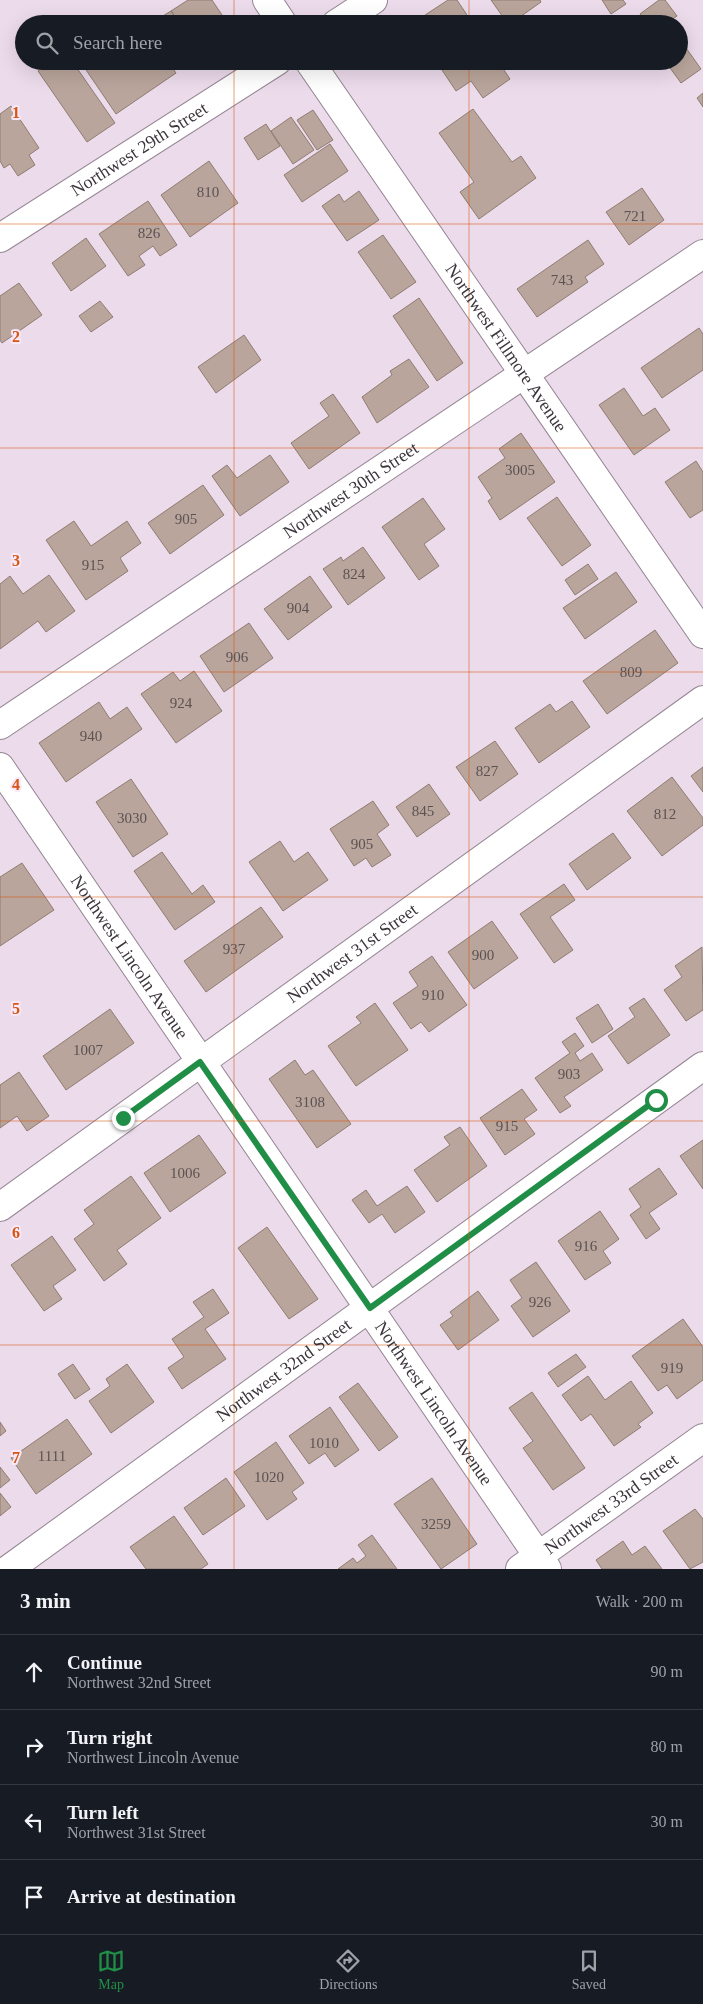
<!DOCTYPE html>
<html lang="en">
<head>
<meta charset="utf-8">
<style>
  :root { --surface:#171b24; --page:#242831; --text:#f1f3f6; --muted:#9ea1a6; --line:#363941; --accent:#208e46 }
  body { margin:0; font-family:"Times New Roman",serif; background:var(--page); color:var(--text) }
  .stop { position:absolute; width:15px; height:15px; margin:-11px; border:4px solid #208e46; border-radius:50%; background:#fff }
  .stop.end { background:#208e46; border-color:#fff; box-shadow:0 1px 5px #0008 }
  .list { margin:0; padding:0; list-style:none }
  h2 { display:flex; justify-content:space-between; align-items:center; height:65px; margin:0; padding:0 20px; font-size:21px }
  h2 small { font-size:16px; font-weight:400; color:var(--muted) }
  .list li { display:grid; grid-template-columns:32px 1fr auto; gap:15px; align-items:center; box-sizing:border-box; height:75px; padding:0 20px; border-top:1px solid var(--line) }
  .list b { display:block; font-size:19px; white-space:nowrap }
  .list p { margin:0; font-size:16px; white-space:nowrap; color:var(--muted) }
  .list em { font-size:16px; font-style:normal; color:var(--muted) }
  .icon { flex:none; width:28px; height:28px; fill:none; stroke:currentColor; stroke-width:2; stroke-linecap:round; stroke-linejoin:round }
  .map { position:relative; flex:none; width:703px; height:1569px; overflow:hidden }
  .search { position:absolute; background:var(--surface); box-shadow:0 5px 20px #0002; left:15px; right:15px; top:15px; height:55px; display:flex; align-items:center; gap:12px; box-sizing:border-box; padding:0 18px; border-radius:28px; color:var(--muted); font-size:19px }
  .sheet { height:365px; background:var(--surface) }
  nav { display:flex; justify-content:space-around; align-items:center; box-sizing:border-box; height:70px; border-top:1px solid var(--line); background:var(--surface); font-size:14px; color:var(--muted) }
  nav a { display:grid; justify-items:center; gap:2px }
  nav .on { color:var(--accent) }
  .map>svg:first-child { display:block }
</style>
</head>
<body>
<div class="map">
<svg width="703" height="1569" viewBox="0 0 703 1569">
  <rect width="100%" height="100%" fill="#ecdbeb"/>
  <path fill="#b9a59b" stroke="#8f7c72" d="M188 0H212L228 24H180L171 11Z
    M448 0H457L473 24H418L416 21Z
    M491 0H540L541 2 510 24H508Z
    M602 0H623L626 4 611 14Z
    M659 0H665L677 16 668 22 669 24H647L640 14Z
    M171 11 180 24H154L153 22Z
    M679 38 701 69 681 83 665 61H679Z
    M52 61H72L115 123 87 142 38 71Z
    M80 61H168L176 73 116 114Z
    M436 61H498L510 79 483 98 471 81 456 91Z
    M703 93V107L697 98Z
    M11 106 39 148 29 155 35 165 18 176 10 164 4 168 0 161V114Z
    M473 109 512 162 521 156 536 178 479 219 460 192 474 182 439 133Z
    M313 110 333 140 317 150 297 120Z
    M291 117 314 150 293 164 271 131Z
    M266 124 280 146 258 160 244 138Z
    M330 144 348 171 302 202 284 175Z
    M209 161 238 203 190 237 161 195Z
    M642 188 664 220 629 245 606 212Z
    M359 191 379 220 347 241 322 206 339 194 344 202Z
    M148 201 177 245 160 256 153 246 139 256 145 265 128 276 99 234Z
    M383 235 416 282 391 299 358 252Z
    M86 238 106 266 71 291 52 263Z
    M588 240 604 264 585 277 588 282 537 317 517 289Z
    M19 283 42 315 2 343 0 340V296Z
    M419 298 463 363 437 381 393 316Z
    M100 301 113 317 91 332 79 316Z
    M699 328 703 334V370L662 398 641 368Z
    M244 335 261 360 216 393 198 367Z
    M409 359 429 387 377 423 362 397 392 375 390 371Z
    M624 388 643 416 655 408 670 430 634 455 599 405Z
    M333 394 360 433 309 469 291 443 329 416 320 403Z
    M521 433 555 482 500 520 488 501 492 498 478 477 505 458 499 449Z
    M270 455 289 482 240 516 212 476 227 465 237 478Z
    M696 461 703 472V510L690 518 665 482Z
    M203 485 224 515 170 554 148 523Z
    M557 497 591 545 562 566 527 518Z
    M423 498 445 529 424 544 439 566 419 580 382 527Z
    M74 521 91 546 127 521 141 543 120 558 128 571 86 600 46 540Z
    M363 547 385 578 348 605 323 569 341 557 343 561Z
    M588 564 598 579 575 595 565 580Z
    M616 572 637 602 585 639 563 608Z
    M49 575 75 611 46 632 38 621 0 649V584L10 576 23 594Z
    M310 576 332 607 288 640 264 609Z
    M249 623 273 658 224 692 200 656Z
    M655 630 678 663 607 714 583 681Z
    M194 671 222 711 176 743 141 694 173 672 180 681Z
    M572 701 590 727 539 763 515 728 550 704 556 712Z
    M99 702 110 719 127 707 142 729 66 782 39 743Z
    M495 741 518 774 480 801 456 767Z
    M703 767V792L691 776Z
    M672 777 703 818V825L662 856 627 811Z
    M131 779 168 834 133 857 96 802Z
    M429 784 450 814 417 837 396 807Z
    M373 801 389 825 377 834 391 855 372 867 366 858 354 866 330 829Z
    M613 833 631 858 587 890 569 864Z
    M280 841 294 862 308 852 328 880 283 911 249 862Z
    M162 852 192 894 203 885 215 902 175 930 134 871Z
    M22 863 54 910 0 946V877Z
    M564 884 575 900 550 917 573 950 554 963 520 914Z
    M261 907 283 937 206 992 184 961Z
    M492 921 518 958 474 989 448 952Z
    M702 947 703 1010 686 1021 664 990 682 977 675 966Z
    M432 956 467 1005 429 1032 421 1022 411 1029 393 1003 418 986 409 972Z
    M644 998 670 1035 628 1064 608 1036 635 1017 629 1008Z
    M375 1003 408 1050 356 1086 328 1046 361 1023 356 1017Z
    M598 1004 613 1029 592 1043 576 1018Z
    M110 1009 134 1043 66 1090 43 1056Z
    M575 1033 584 1046 575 1053 580 1061 592 1053 603 1070 564 1097 571 1106 560 1113 535 1078 570 1053 562 1042Z
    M295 1060 305 1075 313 1070 351 1124 317 1148 269 1079Z
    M19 1072 49 1116 27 1131 17 1116 0 1128V1085Z
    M522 1089 537 1110 524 1119 535 1134 505 1155 480 1118Z
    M460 1127 487 1166 437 1202 414 1170 450 1145 444 1137Z
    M199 1135 226 1173 170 1212 144 1173Z
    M703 1140V1189L680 1156Z
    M659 1168 677 1194 649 1213 660 1229 646 1239 630 1215 641 1207 629 1189Z
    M131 1176 161 1218 117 1250 127 1264 104 1281 74 1239 94 1224 84 1210Z
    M407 1186 425 1212 395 1233 382 1214 369 1223 352 1200 366 1190 377 1206Z
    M600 1211 619 1239 603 1251 611 1263 585 1280 558 1241Z
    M267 1227 318 1299 289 1319 238 1248Z
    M52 1236 76 1270 53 1286 62 1299 44 1311 11 1265Z
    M536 1262 570 1311 533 1337 511 1306 522 1298 510 1280Z
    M213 1289 229 1313 205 1329 226 1359 182 1389 168 1368 184 1357 172 1339 204 1317 193 1302Z
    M478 1291 499 1320 458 1350 440 1325 453 1316 450 1312Z
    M683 1319 703 1347V1380L677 1399 667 1385 658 1391 632 1356Z
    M576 1354 586 1367 558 1387 548 1373Z
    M73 1364 90 1389 75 1399 58 1374Z
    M127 1364 154 1402 111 1433 89 1401 110 1386 106 1379Z
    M588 1376 605 1400 631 1381 653 1413 638 1424 641 1427 614 1446 591 1414 581 1421 562 1395Z
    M358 1383 398 1437 379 1451 339 1397Z
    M532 1392 585 1468 553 1490 523 1448 533 1441 509 1408Z
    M330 1407 359 1450 335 1467 325 1453 309 1464 289 1436Z
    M67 1419 92 1454 36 1494 11 1458Z
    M0 1422 6 1431 0 1436Z
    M276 1442 304 1483 292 1492 297 1499 267 1520 234 1472Z
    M0 1467 10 1480 0 1488Z
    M226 1478 245 1506 203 1535 184 1508Z
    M432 1478 477 1544 441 1569 394 1504Z
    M0 1493 11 1507 0 1516Z
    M695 1509 703 1519V1562L690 1569 663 1531Z
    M174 1516 208 1564 201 1569H146L130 1547Z
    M372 1535 397 1569H338L353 1558 357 1563 366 1556 358 1545Z
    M623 1541 632 1555 645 1546 662 1569H602L596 1560Z"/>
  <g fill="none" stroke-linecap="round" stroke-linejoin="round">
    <defs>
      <g id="minor">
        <path d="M267 0 283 24"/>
        <path d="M336 24 373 0"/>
        <path id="s1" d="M309 61 703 634"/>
        <path id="s2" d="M0 238 277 61"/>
        <path id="s3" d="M0 725 703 254"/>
        <path id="s4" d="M0 767 547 1569"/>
        <path id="s5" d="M0 1207 703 700"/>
        <path id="s6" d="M9 1569 703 1066"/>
        <path id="s7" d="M520 1569 703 1438"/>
      </g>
    </defs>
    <use href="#minor" stroke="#948593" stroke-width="30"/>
    <use href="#minor" stroke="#fff" stroke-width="28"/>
  </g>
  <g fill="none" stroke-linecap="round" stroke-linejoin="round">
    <path stroke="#208e46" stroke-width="6" d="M123 1118 200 1062 370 1308 656 1100"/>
  </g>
  <path fill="none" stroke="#d75611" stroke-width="1" stroke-opacity="0.55" d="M234 0V24M469 0V24M234 61V1569M469 61V1569M0 224H703M0 448H703M0 672H703M0 897H703M0 1121H703M0 1345H703"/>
  <g text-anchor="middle" stroke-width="4" stroke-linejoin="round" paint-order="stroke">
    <g font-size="15" fill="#5b5254">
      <text x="208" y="197">810</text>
      <text x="635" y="221">721</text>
      <text x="149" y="238">826</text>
      <text x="562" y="285">743</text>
      <text x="520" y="475">3005</text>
      <text x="186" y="524">905</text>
      <text x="93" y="570">915</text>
      <text x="354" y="579">824</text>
      <text x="298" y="613">904</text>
      <text x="237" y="662">906</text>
      <text x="631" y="677">809</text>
      <text x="181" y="708">924</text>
      <text x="91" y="741">940</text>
      <text x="487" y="776">827</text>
      <text x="423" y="816">845</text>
      <text x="665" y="819">812</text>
      <text x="132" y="823">3030</text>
      <text x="362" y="849">905</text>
      <text x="234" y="954">937</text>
      <text x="483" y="960">900</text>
      <text x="433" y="1000">910</text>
      <text x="88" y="1055">1007</text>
      <text x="569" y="1079">903</text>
      <text x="310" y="1107">3108</text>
      <text x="507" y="1131">915</text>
      <text x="185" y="1178">1006</text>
      <text x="586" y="1251">916</text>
      <text x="540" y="1307">926</text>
      <text x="672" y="1373">919</text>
      <text x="324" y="1448">1010</text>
      <text x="52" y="1461">1111</text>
      <text x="269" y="1482">1020</text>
      <text x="436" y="1529">3259</text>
    </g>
    <g font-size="18" fill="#3c363c" stroke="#f9e8f9">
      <text dy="6" stroke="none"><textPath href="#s2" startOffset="165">Northwest 29th Street</textPath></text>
      <text dy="6" stroke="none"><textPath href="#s1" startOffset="348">Northwest Fillmore Avenue</textPath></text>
      <text dy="6" stroke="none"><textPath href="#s3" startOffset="422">Northwest 30th Street</textPath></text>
      <text dy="6" stroke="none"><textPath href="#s5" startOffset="434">Northwest 31st Street</textPath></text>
      <text dy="6" stroke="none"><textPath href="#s4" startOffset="230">Northwest Lincoln Avenue</textPath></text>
      <text dy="6" stroke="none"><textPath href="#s6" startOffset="339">Northwest 32nd Street</textPath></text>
      <text dy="6" stroke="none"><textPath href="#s4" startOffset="770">Northwest Lincoln Avenue</textPath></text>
      <text dy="6" stroke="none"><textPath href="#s7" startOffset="112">Northwest 33rd Street</textPath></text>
    </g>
  </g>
  <g font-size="16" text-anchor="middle" font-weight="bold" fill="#d75611" stroke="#f9e8f9" stroke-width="4" stroke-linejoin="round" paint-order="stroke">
    <text x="16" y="118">1</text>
    <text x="16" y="342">2</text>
    <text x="16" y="566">3</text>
    <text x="16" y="790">4</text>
    <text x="16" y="1014">5</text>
    <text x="16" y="1238">6</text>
    <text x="16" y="1463">7</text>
  </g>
</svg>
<div class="stop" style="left:656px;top:1100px"></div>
<div class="stop end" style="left:123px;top:1118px"></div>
<div class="search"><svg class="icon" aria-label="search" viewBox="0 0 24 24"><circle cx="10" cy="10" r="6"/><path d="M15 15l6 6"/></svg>Search here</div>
</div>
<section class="sheet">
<h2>3 min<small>Walk · 200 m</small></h2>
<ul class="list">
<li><svg class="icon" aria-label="ahead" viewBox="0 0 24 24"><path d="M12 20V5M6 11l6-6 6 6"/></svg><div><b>Continue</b><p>Northwest 32nd Street</p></div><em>90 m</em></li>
<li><svg class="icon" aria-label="right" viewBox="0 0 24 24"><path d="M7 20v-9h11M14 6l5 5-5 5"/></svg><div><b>Turn right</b><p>Northwest Lincoln Avenue</p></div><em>80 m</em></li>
<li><svg class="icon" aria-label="left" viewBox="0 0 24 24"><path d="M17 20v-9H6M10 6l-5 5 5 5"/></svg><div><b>Turn left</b><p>Northwest 31st Street</p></div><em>30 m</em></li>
<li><svg class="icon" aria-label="arrive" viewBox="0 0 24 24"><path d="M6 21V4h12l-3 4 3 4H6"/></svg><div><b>Arrive at destination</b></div></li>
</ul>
</section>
<nav>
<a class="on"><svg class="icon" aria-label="map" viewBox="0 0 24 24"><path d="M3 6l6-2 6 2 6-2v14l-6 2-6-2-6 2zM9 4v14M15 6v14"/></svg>Map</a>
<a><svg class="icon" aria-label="directions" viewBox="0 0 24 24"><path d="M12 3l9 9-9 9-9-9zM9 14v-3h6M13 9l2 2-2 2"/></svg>Directions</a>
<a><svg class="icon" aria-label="saved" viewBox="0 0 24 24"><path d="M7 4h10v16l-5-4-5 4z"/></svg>Saved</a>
</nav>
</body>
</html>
